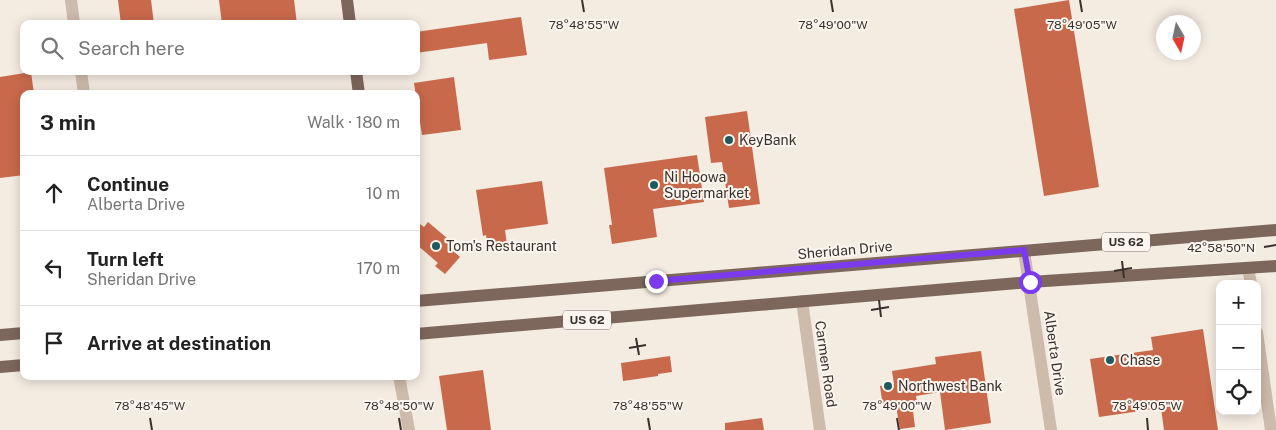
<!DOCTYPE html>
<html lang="en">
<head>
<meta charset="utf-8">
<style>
  :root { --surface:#fff; --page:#f2f2f2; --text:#222; --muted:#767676; --line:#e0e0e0 }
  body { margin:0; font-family:"Public Sans",sans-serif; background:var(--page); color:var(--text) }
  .controls { position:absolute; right:15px; bottom:15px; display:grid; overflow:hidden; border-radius:10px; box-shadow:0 2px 12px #0003 }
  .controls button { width:45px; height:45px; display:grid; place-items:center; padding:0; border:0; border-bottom:1px solid var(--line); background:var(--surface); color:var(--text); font:25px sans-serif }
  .compass { position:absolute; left:1156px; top:15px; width:45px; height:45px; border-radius:50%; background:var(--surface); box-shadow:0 2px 12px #0003; rotate:171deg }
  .stop { position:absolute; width:15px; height:15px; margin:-11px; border:4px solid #7c3aed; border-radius:50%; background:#fff }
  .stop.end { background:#7c3aed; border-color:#fff; box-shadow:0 1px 5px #0008 }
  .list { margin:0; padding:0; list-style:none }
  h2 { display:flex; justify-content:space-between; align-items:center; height:65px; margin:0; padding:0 20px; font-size:21px }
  h2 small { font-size:16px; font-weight:400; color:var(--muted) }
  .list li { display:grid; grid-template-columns:32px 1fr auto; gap:15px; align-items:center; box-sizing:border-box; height:75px; padding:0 20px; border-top:1px solid var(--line) }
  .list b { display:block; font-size:19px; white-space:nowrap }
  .list p { margin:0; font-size:16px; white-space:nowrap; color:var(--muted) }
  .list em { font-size:16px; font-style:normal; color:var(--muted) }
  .icon { flex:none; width:28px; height:28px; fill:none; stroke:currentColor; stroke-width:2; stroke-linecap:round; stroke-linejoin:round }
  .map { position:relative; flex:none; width:1276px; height:430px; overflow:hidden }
  .search { position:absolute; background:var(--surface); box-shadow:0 2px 12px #0003; left:20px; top:20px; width:400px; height:55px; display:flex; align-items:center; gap:12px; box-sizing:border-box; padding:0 18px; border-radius:10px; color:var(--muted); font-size:19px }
  .panel { position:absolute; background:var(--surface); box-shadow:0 2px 12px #0003; left:20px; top:90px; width:400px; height:290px; border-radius:10px }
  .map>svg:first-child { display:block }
</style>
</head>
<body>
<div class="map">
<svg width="1276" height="430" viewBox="0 0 1276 430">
  <rect width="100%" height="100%" fill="#f4ebe1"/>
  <path fill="#c8694b" d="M118 0H151L154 24H121Z
    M219 0H294L297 24H222Z
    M1069 0 1099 187 1044 196 1014 9Z
    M521 17 527 55 489 60 487 43 416 53V32Z
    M31 72 34 94H24V175L0 178V77Z
    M454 77 461 130 422 135 414 83Z
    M747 111 760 204 729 208 722 162 711 163 705 117Z
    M697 155 704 202 653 209 657 237 612 244 609 225H612L604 168Z
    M542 181 548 224 505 230 507 245 488 248 486 235 483 236 476 190Z
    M416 221 424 227 428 222 454 244 451 249 460 257 445 274 435 266 438 263 416 244Z
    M1203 329 1218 430H1164L1161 408 1099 417 1090 359 1153 350 1151 337Z
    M981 351 991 423 945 430 940 392 916 396 917 402 912 403 915 427 900 429 896 406 883 408 880 386 894 384 892 371 936 364 935 357Z
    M670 356 672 372 658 374V376L623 381 621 363Z
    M483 370 491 430H447L439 376Z
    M762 418 764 430H725V423Z"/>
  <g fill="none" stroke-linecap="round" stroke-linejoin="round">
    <path stroke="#cdbbac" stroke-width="12" d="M71 0 74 24
      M81 71 84 94
      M1024 251 1051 430
      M1248 268 1251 284
      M802 301 820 430
      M1257 332 1271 430
      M399 376 409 430"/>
    <path stroke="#7d675c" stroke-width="12" d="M347 0 350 24
      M356 71 359 94
      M416 301 1276 230
      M416 334 1030 282 1276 266
      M0 335 24 333
      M0 367 24 365"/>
  </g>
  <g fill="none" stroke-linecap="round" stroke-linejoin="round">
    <path stroke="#7c3aed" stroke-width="6" d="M656 281 1024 250 1030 282"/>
  </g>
  <path fill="none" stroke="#3b302b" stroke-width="2" d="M582 0 584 12M831 0 833 12M1080 0 1082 12M1264 247 1276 245M1122 261 1124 278M1114 271 1132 268M879 300 881 317M871 310 889 307M636 338 639 355M629 348 646 345M150 418 152 430M399 418 401 430M648 418 650 430M897 418 899 430M1147 418 1148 430"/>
  <g fill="#1f5a5e" stroke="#fbf5ee" stroke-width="2">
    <circle cx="729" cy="140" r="5"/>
    <circle cx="654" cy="185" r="5"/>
    <circle cx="436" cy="246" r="5"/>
    <circle cx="1110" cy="360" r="5"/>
    <circle cx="888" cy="386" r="5"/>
  </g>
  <g text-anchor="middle" stroke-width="4" stroke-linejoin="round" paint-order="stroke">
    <g fill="#fbf5ee" stroke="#756b66" stroke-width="1">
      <rect x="1102" y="232.5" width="48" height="19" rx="4"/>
      <rect x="563" y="310.5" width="48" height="19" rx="4"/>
    </g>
    <g font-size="12" font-weight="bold" fill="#3b302b">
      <text x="1126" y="246">US 62</text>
      <text x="587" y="324">US 62</text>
    </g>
    <g font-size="14" fill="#3b302b" stroke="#fbf5ee" text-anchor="start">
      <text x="739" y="145">KeyBank</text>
      <text x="664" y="182">Ni Hoowa<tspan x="664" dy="16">Supermarket</tspan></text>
      <text x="446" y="251">Tom's Restaurant</text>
      <text x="1120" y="365">Chase</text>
      <text x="898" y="391">Northwest Bank</text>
    </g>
    <g font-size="14" fill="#3b302b" stroke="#fbf5ee">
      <text transform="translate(845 250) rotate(-5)" y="5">Sheridan Drive</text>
      <text transform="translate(1055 353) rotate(82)" y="5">Alberta Drive</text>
      <text transform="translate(826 364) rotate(82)" y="5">Carmen Road</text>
    </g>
  </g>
  <g font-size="12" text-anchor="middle" fill="#3b302b" stroke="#fbf5ee" stroke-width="4" stroke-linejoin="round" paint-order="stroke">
    <text x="584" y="29">78°48'55"W</text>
    <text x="833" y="29">78°49'00"W</text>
    <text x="1082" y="29">78°49'05"W</text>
    <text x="1221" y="252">42°58'50"N</text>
    <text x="150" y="410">78°48'45"W</text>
    <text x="399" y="410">78°48'50"W</text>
    <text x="648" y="410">78°48'55"W</text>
    <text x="897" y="410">78°49'00"W</text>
    <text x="1147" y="410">78°49'05"W</text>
  </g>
</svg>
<div class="controls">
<button>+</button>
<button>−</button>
<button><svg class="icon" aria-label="locate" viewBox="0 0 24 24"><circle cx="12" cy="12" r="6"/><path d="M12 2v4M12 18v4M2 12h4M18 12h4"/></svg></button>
</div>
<svg class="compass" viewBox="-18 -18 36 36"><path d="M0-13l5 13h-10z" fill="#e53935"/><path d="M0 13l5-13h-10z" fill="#767676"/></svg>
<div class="stop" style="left:1030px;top:282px"></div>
<div class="stop end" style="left:656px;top:281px"></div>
<div class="search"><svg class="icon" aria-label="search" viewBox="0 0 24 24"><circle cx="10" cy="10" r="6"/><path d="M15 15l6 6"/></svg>Search here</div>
<section class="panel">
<h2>3 min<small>Walk · 180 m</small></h2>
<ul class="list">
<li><svg class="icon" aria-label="ahead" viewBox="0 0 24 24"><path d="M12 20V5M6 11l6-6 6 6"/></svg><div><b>Continue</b><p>Alberta Drive</p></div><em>10 m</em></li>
<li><svg class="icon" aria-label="left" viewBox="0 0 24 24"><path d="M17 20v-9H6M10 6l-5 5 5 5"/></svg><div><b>Turn left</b><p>Sheridan Drive</p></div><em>170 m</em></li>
<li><svg class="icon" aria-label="arrive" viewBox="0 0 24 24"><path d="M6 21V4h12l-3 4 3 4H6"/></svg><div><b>Arrive at destination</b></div></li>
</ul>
</section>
</div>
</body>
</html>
